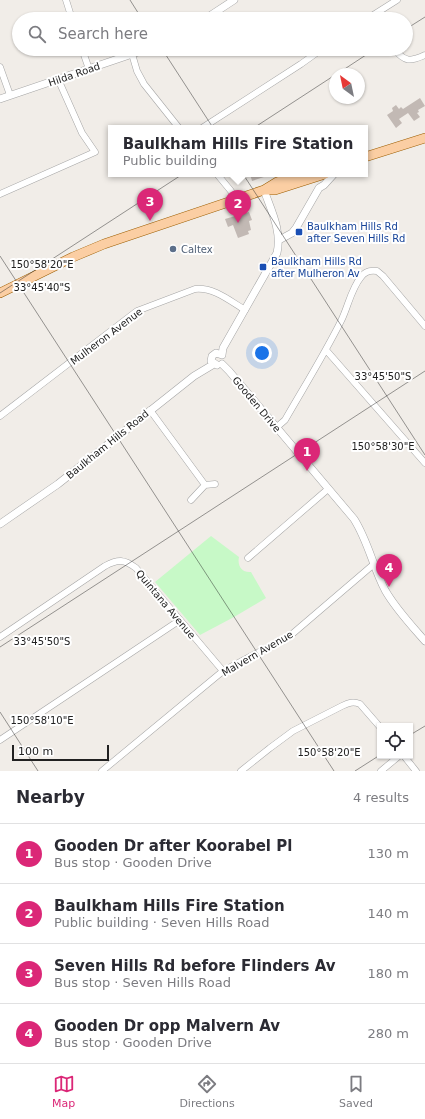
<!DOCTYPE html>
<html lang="en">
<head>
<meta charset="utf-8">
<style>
  :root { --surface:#fff; --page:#f2f2f3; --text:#2b2b33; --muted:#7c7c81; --line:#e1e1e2; --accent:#db2777 }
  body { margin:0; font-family:"DejaVu Sans",sans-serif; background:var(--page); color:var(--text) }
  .controls { position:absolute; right:12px; bottom:12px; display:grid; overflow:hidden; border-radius:0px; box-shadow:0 1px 3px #0004 }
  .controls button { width:36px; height:36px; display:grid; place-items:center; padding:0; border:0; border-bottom:1px solid var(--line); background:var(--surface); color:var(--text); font:20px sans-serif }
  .compass { position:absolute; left:329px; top:68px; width:36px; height:36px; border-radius:50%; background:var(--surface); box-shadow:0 1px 3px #0004; rotate:327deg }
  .scale { position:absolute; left:12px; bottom:10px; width:97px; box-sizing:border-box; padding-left:4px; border:2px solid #212121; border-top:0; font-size:11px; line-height:14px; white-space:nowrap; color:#212121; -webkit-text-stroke:3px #fff; paint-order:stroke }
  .you { position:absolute; left:262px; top:353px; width:14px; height:14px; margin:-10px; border:3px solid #fff; border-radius:50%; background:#1a73e8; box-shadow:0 0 0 6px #1a73e833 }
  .badge { display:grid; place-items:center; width:26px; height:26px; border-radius:50%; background:var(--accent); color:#fff; font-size:13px; font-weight:700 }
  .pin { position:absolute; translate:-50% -33px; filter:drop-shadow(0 1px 2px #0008) }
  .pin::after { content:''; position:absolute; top:21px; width:14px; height:12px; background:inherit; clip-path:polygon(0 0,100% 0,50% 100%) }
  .popup { position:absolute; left:108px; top:125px; width:260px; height:52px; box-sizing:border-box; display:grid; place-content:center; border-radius:0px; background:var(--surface); filter:drop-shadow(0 1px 3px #0005); font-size:13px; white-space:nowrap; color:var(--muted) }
  .popup b { font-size:15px; color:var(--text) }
  .popup::after { content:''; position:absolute; left:50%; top:100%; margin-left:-8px; border:8px solid transparent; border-top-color:var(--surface) }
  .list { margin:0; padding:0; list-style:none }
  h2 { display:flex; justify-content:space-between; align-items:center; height:52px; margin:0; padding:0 16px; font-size:17px }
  h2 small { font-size:13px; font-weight:400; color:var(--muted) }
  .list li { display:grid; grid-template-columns:26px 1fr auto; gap:12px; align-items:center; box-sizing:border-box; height:60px; padding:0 16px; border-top:1px solid var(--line) }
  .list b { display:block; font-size:15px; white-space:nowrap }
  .list p { margin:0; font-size:13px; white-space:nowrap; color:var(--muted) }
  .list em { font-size:13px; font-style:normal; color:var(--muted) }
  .icon { flex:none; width:22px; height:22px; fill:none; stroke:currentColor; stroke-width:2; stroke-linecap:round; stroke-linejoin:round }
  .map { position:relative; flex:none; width:425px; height:771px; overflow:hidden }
  .search { position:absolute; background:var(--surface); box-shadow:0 1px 3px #0004; left:12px; right:12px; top:12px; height:44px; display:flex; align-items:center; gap:10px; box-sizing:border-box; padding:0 14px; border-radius:22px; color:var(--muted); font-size:15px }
  .sheet { height:292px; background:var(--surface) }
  nav { display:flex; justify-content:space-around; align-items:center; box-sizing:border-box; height:56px; border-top:1px solid var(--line); background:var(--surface); font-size:11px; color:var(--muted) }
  nav a { display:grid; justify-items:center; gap:2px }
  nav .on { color:var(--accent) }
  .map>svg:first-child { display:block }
</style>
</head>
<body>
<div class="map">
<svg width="425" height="771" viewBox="0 0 425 771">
  <rect width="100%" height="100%" fill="#f1ede8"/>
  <path fill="#c7f9c7" d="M211 536 239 557C237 566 242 573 251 572L266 598 234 617 200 635 155 582Z"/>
  <path fill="#c2b9b4" d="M420 98 425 106 418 110 419 112 417 113 420 117 414 121 408 113 399 119 402 123 396 128 387 115 393 111 392 108 396 105 399 109 401 107 403 109Z
    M250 174H270V175L252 181Z
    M249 212 252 220 249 221 251 230 248 231 249 234 238 238 233 225 228 227 225 219Z"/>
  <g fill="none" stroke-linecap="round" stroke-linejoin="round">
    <defs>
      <path id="minor" d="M66 0 72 19
        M367 19 397 0
        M82 49 89 69
        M394 49C405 62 410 62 425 55
        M132 54 137 71 144 84 179 128
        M0 67 10 95
        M202 128 301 64 322 49
        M217 174 231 191 234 200
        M0 194 95 152 82 133 58 79
        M326 350 425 463
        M150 410 205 485 215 484
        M0 416 137 311 195 289C214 287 230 301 245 310
        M277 427 285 420C304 387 324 355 341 321 348 307 351 289 361 277 365 271 371 270 377 271L383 276 425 326
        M191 500 205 485
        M248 558 328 489
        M0 637 105 566C118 559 124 559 136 568L223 671
        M0 740 180 620
        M404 756 416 771
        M102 771 223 671 291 635 374 564
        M241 771 270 748 293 731 342 706C348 703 353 701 360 704L380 727
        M381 771 399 756"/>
      <path id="tertiary" d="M205 19 234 0
        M0 99 147 49
        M279 240 292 233 296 228 319 188 324 185 334 174
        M222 355 223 348 277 253C282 231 271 210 264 190
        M222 364 229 371 354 519C368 541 373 567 385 590 395 608 411 625 425 641
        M217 365 211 361 212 356 216 353 222 355
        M0 524 58 484 194 376 214 364"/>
      <path id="primary" d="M365 157 425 138
        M266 190H275L325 174
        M0 293 73 257 104 244 264 190 277 182 302 174"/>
    </defs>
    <use href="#minor" stroke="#a5a5a5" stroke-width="7"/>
    <use href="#tertiary" stroke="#a5a5a5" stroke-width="8"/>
    <use href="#primary" stroke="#9c5e02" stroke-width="10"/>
    <use href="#minor" stroke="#fff" stroke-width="6"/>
    <use href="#tertiary" stroke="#fff" stroke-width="7"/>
    <use href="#primary" stroke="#fbcea3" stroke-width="9"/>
  </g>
  <path fill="none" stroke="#212121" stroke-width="1" stroke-opacity="0.45" d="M130 0 142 19M406 29 425 17M162 49 425 455M337 74 375 49M0 256 334 771M0 293 335 75M0 647 425 371M0 712 38 771M410 735 425 726M355 771 380 755"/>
  <g fill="#1a4fb4" stroke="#fff" stroke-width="1.5">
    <rect x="295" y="228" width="8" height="8" rx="2"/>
    <rect x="259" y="263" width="8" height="8" rx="2"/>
  </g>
  <circle fill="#5c6f8a" stroke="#fff" stroke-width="1.5" cx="173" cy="249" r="4"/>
  <g text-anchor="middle" stroke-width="4" stroke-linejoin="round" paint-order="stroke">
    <g font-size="10" fill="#212121" stroke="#fff">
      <text transform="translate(74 74) rotate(-19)" y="4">Hilda Road</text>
      <text transform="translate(106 336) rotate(-37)" y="4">Mulheron Avenue</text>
      <text transform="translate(257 404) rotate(50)" y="4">Gooden Drive</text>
      <text transform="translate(107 444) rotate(-39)" y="4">Baulkham Hills Road</text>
      <text transform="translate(166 604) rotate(50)" y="4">Quintana Avenue</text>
      <text transform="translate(257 653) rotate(-30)" y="4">Malvern Avenue</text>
    </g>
    <g font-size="10" fill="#164399" stroke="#fff" text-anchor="start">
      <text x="307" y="230">Baulkham Hills Rd<tspan x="307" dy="12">after Seven Hills Rd</tspan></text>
      <text x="271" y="265">Baulkham Hills Rd<tspan x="271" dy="12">after Mulheron Av</tspan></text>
    </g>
    <g font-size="10" fill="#4e5e75" stroke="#fff" text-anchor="start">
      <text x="181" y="253">Caltex</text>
    </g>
  </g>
  <g font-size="10" text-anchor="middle" fill="#212121" stroke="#fff" stroke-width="4" stroke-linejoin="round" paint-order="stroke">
    <text x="42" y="268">150°58'20"E</text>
    <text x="42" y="291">33°45'40"S</text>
    <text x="383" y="380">33°45'50"S</text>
    <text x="383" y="450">150°58'30"E</text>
    <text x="42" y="645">33°45'50"S</text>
    <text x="42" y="724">150°58'10"E</text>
    <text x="329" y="756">150°58'20"E</text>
  </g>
</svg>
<div class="controls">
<button><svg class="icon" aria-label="locate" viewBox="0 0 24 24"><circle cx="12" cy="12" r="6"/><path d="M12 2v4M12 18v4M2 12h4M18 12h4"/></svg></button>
</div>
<svg class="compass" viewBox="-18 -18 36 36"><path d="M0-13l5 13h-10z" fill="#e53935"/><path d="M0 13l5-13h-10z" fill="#7c7c81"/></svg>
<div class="scale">100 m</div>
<div class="you"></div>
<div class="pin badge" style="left:307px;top:471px">1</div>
<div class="pin badge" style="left:238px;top:223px">2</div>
<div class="popup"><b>Baulkham Hills Fire Station</b>Public building</div>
<div class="pin badge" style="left:150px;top:221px">3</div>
<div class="pin badge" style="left:389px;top:587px">4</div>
<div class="search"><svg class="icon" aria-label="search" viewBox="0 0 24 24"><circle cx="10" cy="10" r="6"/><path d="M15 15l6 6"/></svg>Search here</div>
</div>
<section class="sheet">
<h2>Nearby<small>4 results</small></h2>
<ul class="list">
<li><span class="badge">1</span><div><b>Gooden Dr after Koorabel Pl</b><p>Bus stop · Gooden Drive</p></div><em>130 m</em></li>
<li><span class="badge">2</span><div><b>Baulkham Hills Fire Station</b><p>Public building · Seven Hills Road</p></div><em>140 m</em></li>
<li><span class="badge">3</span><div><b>Seven Hills Rd before Flinders Av</b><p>Bus stop · Seven Hills Road</p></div><em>180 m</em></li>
<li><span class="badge">4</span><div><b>Gooden Dr opp Malvern Av</b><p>Bus stop · Gooden Drive</p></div><em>280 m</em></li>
</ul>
</section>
<nav>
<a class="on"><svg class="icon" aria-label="map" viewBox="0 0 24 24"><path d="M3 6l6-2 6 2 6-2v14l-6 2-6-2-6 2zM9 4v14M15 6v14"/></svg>Map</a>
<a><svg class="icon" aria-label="directions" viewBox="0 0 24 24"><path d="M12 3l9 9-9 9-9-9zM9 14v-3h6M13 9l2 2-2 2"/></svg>Directions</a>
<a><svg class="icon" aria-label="saved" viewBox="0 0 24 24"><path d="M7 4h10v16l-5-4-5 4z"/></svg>Saved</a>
</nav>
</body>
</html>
